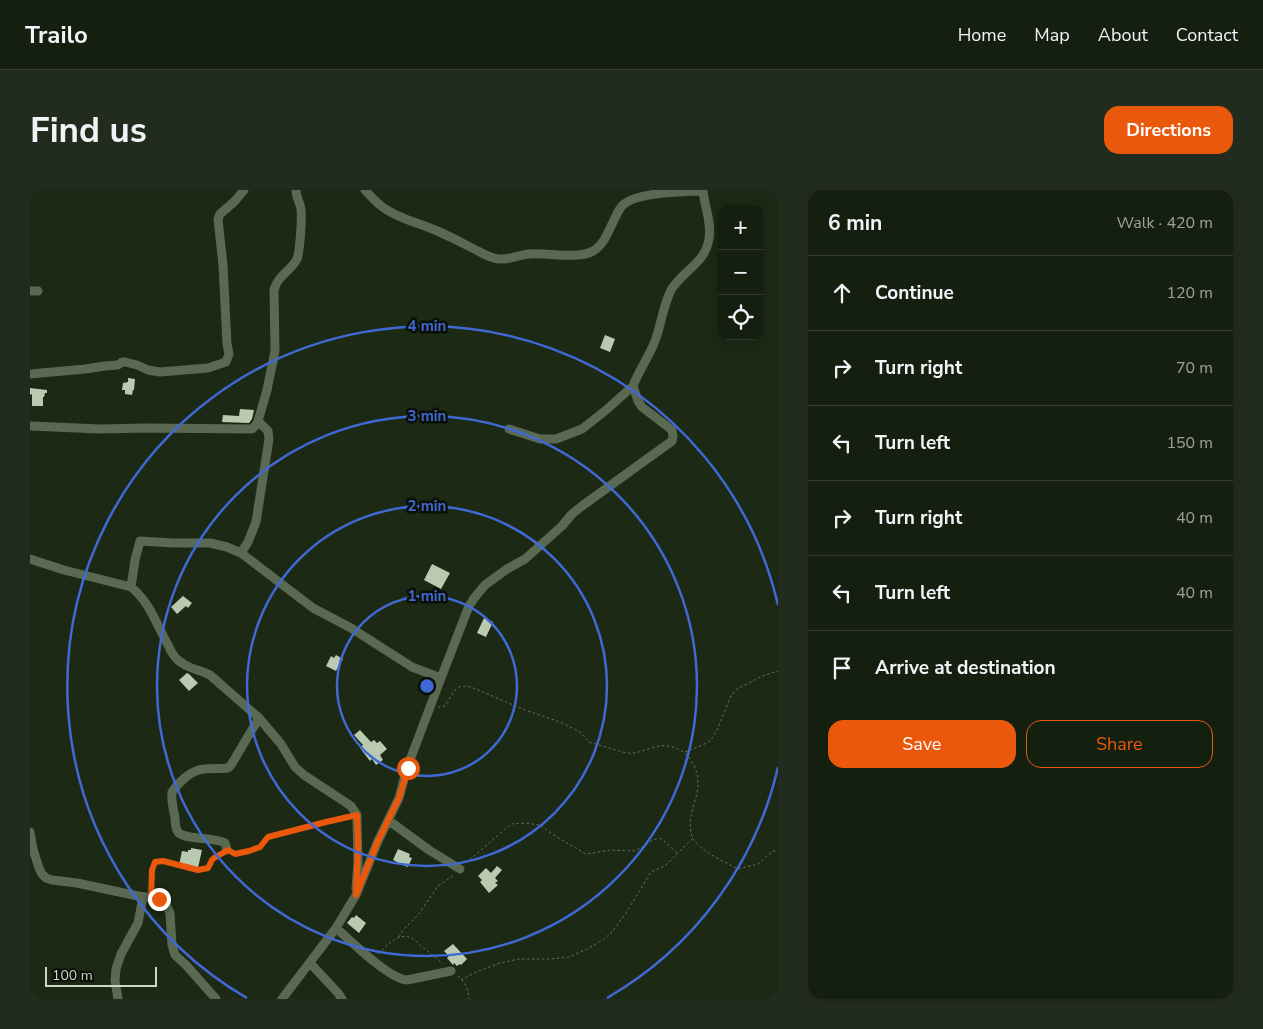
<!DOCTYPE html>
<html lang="en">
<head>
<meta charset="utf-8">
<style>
  :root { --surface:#151f10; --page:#222c1e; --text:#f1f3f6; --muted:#9da29f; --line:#343d30; --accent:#ea580c }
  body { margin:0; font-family:"Nunito Sans",sans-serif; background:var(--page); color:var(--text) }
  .controls { position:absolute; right:15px; top:15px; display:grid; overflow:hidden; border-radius:10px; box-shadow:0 2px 8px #0003 }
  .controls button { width:45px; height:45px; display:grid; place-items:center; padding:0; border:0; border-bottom:1px solid var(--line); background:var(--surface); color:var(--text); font:25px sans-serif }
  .scale { position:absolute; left:15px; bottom:12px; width:112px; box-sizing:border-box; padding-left:5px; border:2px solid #cdd6c9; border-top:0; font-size:14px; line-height:18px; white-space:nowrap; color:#cdd6c9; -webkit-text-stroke:4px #0a1007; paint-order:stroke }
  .stop { position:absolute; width:15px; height:15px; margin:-11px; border:4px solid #ea580c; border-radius:50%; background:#fff }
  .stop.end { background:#ea580c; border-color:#fff; box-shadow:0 1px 5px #0008 }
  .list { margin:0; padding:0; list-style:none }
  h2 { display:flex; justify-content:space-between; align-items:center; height:65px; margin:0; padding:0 20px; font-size:21px }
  h2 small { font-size:16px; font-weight:400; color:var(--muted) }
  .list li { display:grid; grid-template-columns:32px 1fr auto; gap:15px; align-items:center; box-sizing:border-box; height:75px; padding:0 20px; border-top:1px solid var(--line) }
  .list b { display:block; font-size:19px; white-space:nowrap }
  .list em { font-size:16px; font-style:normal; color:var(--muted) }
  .actions { display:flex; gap:10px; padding:15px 20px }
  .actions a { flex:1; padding:11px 0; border:1px solid var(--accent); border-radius:15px; text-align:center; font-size:18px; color:var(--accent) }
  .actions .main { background:var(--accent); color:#fff }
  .icon { flex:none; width:28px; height:28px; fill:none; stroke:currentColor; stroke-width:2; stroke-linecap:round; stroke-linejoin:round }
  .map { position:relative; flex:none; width:748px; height:809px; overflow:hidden; border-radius:15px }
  header { display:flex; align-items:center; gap:30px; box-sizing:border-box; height:70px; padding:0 25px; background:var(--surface); border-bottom:1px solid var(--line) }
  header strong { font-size:24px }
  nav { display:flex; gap:28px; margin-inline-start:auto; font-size:18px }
  .intro { display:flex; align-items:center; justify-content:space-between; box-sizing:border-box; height:120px; padding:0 30px }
  h1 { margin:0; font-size:35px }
  .button { padding:12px 22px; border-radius:15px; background:var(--accent); color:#fff; font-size:18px; font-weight:700 }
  main { display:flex; gap:30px; padding:0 30px }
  aside { flex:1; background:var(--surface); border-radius:15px; box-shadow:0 2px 8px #0003 }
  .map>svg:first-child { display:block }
</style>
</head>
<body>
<header>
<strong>Trailo</strong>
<nav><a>Home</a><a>Map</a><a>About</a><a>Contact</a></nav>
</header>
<div class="intro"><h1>Find us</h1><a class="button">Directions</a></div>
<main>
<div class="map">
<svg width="748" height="809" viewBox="0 0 748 809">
  <rect width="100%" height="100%" fill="#1c2915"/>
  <path fill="#b9cab1" d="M575 145 585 149 580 162 570 158Z
    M98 188 105 189 104 200H103L102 205 95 204V200H92L93 193 98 192Z
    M0 198 17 200V203H15L14 207H13V216H2V204L0 205Z
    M210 219 224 220 222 229 219 233 192 232 193 225 209 226Z
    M402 374 420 383 411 399 394 390Z
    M153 406 162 413 158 418 156 416 147 424 141 417Z
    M454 428 463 432 456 447 447 443Z
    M306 465 313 469 306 481 296 476 301 466 304 468Z
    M157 483 159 484 168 493 159 501 149 490Z
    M330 540 341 552 344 550 347 553 350 551 357 559 350 565 353 570 346 575 342 569 340 571 330 558 333 555 324 545Z
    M161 658 172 660 168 678 149 675 152 661 158 662V660H161Z
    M368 659 380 664 379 667 382 668 378 677 367 673V672L363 670Z
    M467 676 472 680 465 688 468 691 465 693 468 695 459 703 450 692 452 690 448 686 456 678 461 683Z
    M326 725 336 733 329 743 317 733 322 727 324 728Z
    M423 754 437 769 431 775 430 774 427 776 424 773 423 775 417 768 419 766 414 761Z"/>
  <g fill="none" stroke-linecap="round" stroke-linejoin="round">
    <path stroke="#64705f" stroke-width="1" stroke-dasharray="2.5 2.5" stroke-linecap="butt" d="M408 517 415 516 424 501 429 497 437 496 446 499 495 520 530 532 550 542 559 552 596 563C611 565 623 554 637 556 646 557 654 561 660 569 681 599 653 619 662 646 667 660 695 672 708 679L728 674 743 661H748
      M655 562 673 555 681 550 687 540 701 506 707 499 732 486 748 481
      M205 663 219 661 230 657 238 647 318 627
      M436 673 481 634 494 633 510 635 522 644 556 664 581 660 604 661C613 659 625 644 633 650 638 654 643 660 648 664
      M121 699 122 680 125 672C141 668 161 685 178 678L182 670 190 664
      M369 747 373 740 388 725 408 696 424 685
      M348 764C359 754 367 742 382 748L413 774
      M428 786C436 793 438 799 439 809
      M431 790 446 782 470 773 489 769H520L539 767 557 759 573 750 582 742 596 723 621 682 636 675 662 649"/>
    <path stroke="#596952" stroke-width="9" d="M335 0C342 8 348 15 357 20 371 29 385 32 400 38 416 44 432 53 448 61 454 64 461 68 469 69 479 70 489 65 499 64 517 62 547 70 563 61 574 55 579 40 584 30 587 24 589 18 594 14 609 2 653 2 672 1
      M0 101H8
      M0 184 55 179 75 176 88 175 92 172H95L107 175 118 180 130 182 178 178 196 172 199 164 197 154 193 75 188 29 190 24 205 11 214 0
      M0 236 70 239 115 238 222 239 226 235 228 231 237 200 245 161 244 100C248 85 261 81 267 69 270 62 272 27 271 19 270 12 266 8 266 0
      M479 239 510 249H526L552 239 575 221 603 196
      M211 363 218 352 226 332 239 249 238 241 228 231
      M0 369 34 380 101 397C119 411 127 435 138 455 141 462 145 469 152 473 160 479 171 480 180 485L229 528 251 554 265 577 274 585 321 616 327 625V633L328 672 326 699
      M101 397 105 370 110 351 143 353H180L197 357 211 363 283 418 321 438 382 477 411 488
      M358 630 399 660 430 679
      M0 642 3 659 9 678 12 684 16 688 22 690 47 693 108 706 129 709 135 712 140 723 142 755 145 765 156 775 186 809
      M197 660 195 653C184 647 154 650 148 642 145 638 145 632 145 627 143 618 141 611 142 602 149 592 161 580 174 579 182 578 190 579 198 578L201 575 229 528
      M306 738C321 751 359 789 377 790L421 781
      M280 773 308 803 312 809
      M88 809 85 790 86 779 91 764 108 733 113 707
      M252 809 306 738 326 705 348 651 369 608 377 578 411 488 439 416 445 407 455 395 477 379 495 369 532 336 542 324 552 316 642 251 643 246 642 240 612 217 608 211 603 196C609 180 619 167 625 151 631 135 633 116 641 100 653 80 675 74 679 49 682 32 674 16 673 0"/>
  </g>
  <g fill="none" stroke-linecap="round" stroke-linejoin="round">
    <path stroke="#ea580c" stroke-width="6" d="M129 709 121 708 122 680 125 672 133 671 168 680 178 678 182 670 184 668 198 660 205 664 219 661 230 657 238 647 296 632 327 625 328 655 326 705 348 651 369 608 378 578"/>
  </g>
  <g fill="none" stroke="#4069d5" stroke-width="2.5">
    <circle cx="397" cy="496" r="90"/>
    <circle cx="397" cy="496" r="180"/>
    <circle cx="397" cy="496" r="270"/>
    <path d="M748 577A360 360 0 0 1 577 808M217 808A360 360 0 1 1 748 415"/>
  </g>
  <circle cx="397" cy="496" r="8" fill="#4069d5" stroke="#0a1007" stroke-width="2.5"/>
  <g font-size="15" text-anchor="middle" font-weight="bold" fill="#4069d5" stroke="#0a1007" stroke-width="5" stroke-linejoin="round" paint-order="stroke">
    <text x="397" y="141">4 min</text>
    <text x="397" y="231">3 min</text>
    <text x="397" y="321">2 min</text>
    <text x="397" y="411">1 min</text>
  </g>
</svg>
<div class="controls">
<button>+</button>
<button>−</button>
<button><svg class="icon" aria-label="locate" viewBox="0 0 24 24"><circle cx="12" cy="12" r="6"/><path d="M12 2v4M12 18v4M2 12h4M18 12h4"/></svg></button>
</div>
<div class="scale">100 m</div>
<div class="stop" style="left:378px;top:578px"></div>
<div class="stop end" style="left:129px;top:709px"></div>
</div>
<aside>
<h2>6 min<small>Walk · 420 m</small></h2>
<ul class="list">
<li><svg class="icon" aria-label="ahead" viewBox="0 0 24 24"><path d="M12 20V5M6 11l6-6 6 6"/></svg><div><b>Continue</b></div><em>120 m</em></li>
<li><svg class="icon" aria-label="right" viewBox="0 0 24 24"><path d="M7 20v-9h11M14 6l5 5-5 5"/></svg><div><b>Turn right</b></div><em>70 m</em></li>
<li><svg class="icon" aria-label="left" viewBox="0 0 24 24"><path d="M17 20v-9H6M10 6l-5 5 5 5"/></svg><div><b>Turn left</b></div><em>150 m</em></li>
<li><svg class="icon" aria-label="right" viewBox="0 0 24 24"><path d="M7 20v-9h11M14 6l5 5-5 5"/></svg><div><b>Turn right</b></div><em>40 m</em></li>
<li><svg class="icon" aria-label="left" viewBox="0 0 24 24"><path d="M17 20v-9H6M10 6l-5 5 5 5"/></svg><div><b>Turn left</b></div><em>40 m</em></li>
<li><svg class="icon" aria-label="arrive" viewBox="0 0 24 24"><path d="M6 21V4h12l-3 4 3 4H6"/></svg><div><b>Arrive at destination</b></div></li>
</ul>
<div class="actions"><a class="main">Save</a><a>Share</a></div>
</aside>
</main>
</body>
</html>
